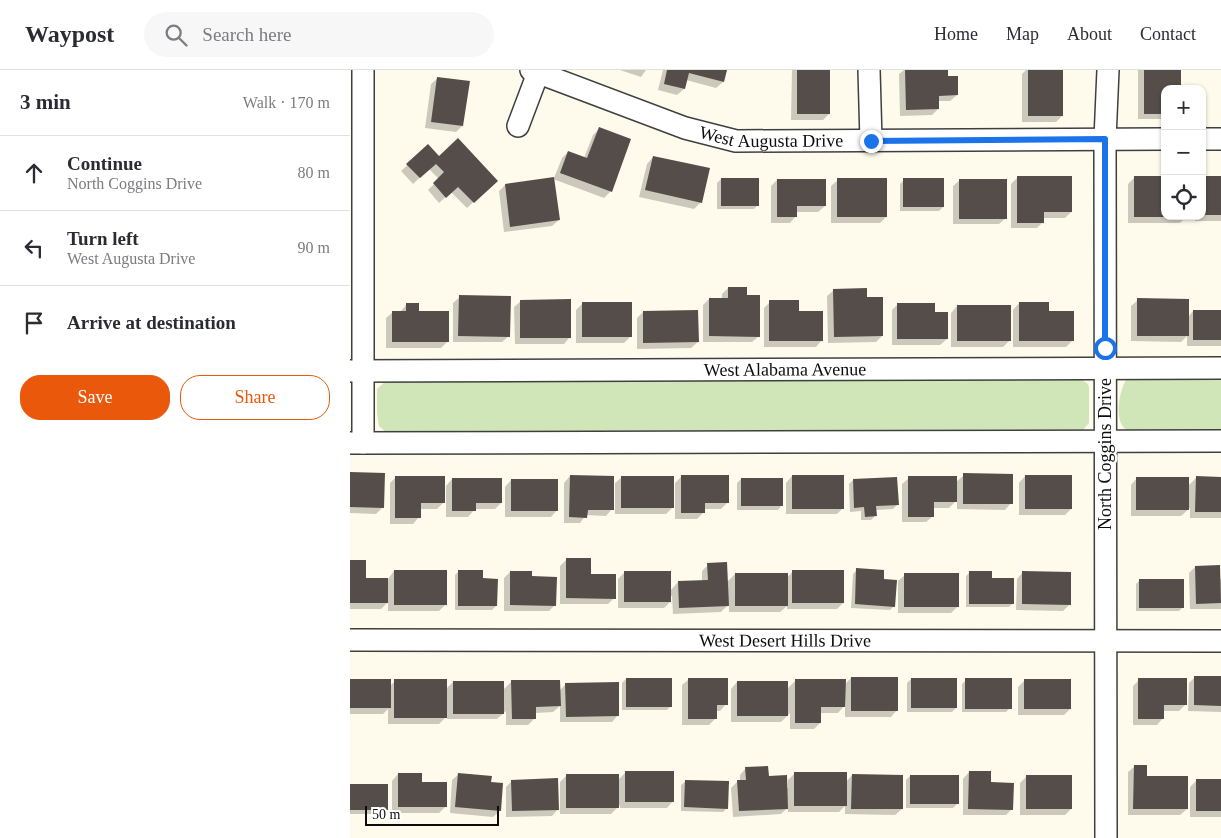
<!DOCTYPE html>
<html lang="en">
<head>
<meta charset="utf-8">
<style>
  :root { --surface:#fff; --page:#f7f7f7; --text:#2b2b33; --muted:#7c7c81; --line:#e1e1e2; --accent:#ea580c }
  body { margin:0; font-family:Georgia,serif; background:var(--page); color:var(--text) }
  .controls { position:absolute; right:15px; top:15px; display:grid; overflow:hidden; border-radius:10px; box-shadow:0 1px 4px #0004 }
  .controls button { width:45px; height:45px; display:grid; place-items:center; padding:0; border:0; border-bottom:1px solid var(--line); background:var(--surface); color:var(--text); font:25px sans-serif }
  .scale { position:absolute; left:15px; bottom:12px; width:134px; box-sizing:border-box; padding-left:5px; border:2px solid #0c0c0c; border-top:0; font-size:14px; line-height:18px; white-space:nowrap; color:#0c0c0c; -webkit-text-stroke:4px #fff; paint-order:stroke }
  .stop { position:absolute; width:15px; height:15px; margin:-11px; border:4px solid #1a73e8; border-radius:50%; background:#fff }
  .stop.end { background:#1a73e8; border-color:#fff; box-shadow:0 1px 5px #0008 }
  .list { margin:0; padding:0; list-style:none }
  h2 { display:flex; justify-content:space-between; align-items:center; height:65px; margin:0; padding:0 20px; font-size:21px }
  h2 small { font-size:16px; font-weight:400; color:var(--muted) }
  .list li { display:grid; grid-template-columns:32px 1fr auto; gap:15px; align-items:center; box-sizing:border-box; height:75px; padding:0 20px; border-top:1px solid var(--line) }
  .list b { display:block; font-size:19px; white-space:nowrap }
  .list p { margin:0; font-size:16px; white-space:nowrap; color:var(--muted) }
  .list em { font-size:16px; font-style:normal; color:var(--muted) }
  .actions { display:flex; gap:10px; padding:15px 20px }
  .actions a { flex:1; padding:11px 0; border:1px solid var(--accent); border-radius:20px; text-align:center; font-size:18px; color:var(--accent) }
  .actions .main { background:var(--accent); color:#fff }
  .icon { flex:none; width:28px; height:28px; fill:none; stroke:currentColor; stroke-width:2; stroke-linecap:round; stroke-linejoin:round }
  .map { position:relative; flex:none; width:871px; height:768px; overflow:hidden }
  header { display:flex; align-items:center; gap:30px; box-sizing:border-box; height:70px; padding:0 25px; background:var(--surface); border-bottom:1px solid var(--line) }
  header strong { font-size:24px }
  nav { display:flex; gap:28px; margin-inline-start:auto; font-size:18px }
  .search { width:350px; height:45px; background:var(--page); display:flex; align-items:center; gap:12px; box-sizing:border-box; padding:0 18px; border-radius:28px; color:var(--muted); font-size:19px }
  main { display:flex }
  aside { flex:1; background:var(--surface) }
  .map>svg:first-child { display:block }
</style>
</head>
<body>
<header>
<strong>Waypost</strong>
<div class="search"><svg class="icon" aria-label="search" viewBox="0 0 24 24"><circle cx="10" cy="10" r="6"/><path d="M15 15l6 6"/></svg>Search here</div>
<nav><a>Home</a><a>Map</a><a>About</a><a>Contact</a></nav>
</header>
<main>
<aside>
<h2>3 min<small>Walk · 170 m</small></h2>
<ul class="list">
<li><svg class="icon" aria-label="ahead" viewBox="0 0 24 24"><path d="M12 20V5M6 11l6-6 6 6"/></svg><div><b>Continue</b><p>North Coggins Drive</p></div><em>80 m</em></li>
<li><svg class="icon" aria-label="left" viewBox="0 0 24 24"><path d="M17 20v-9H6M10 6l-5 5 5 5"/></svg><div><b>Turn left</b><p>West Augusta Drive</p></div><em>90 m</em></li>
<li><svg class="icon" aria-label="arrive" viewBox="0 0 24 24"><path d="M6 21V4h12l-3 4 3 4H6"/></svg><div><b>Arrive at destination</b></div></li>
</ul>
<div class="actions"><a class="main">Save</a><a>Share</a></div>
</aside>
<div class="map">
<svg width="871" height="768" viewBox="0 0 871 768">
  <rect width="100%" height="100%" fill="#fefaec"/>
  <path fill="#d1e6b8" d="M871 307V363H782C778 361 774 359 772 355 765 344 770 319 777 308Z
    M728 308 737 313 739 317V353L732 361 37 363 29 356 27 343V319L38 309Z"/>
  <path fill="#0003" d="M270 0H296L291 7Z
    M313 0H376L373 12 366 18 336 10 334 19 327 25 308 20Z
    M442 0H479V44L473 50H441Z
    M554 0H597V8L607 25 600 31H588V39L582 45 550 46 549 4Z
    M676 0H712V46L706 52H672V4Z
    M788 0H830L815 19V49H788Z
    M88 8 112 56 106 62 75 58 81 14Z
    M249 59 280 70 260 122 254 128 203 109 209 150 202 156 154 162 149 121 155 115 204 108 212 88 218 82 234 88 243 65Z
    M78 76 89 87 146 111 117 138 101 122 89 133 78 120 89 109 79 99 63 114 51 101Z
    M303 87 351 132 344 139 289 127 297 94Z
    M667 108 721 142 715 148H693V152L687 158H661V114Z
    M784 108 815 146 836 147 830 153H778V114Z
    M852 108H871V151H845V146H852Z
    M371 109 408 135 404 139H367V113Z
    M427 110 475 136 468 142H446V146L440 153H421V116Z
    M488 110 536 147 530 153H481V116Z
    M554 110 593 137 589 141H550V114Z
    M610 110 656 148 649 154H603V116Z
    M378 218 395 227 409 266 402 272H353V235L359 229H372V224Z
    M484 220 516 228 532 266 526 272 478 273 477 226Z
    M110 227 159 266 152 272H103V233Z
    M788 230 838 247 843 241H871V276H837V266L831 272 781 271V236Z
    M171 231 220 267 214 274H165L164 237Z
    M420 232 447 242 472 270 466 277H414V238Z
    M233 233 281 266 274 273H226V240Z
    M669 233 698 242 723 270 716 277H663V240Z
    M57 234 97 272 91 278H36V248L43 242H50Z
    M548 234 583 243 597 269 590 275H542V240Z
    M607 236 660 270 653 277H601V243Z
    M293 242 348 272 341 278 287 279V248Z
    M0 404 32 438 26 444 0 443Z
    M614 405 661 433 655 440 607 439V430L599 438H583V446L576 452H552V414L559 408 605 413Z
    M220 406 262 439 256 446 236 445 230 453H214V413Z
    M332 406 378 432 371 439H354V442L347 449H325V413Z
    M442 406 493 438 487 444H436V413Z
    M675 406 721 439 715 445H669V413Z
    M46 407 94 432 87 439H69V447L63 454H40V413Z
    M272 407 322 438 316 444H265V413Z
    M787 408 838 416 846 408H871V448H840V438L831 446H781V415Z
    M102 409 151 433 145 439H125L118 447H96V416Z
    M391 409 432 435 428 440H387V413Z
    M161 410 207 440 201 447H155V417Z
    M503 410 547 435 543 439 525 440V446L521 450H511V441L500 442 499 414Z
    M217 489 239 505 264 528 258 534H210V496Z
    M0 491 15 509H38L44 501 95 535 89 541H38V532L31 539H0Z
    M358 495 377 512 385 504 437 508 443 501 493 533 487 539H437V536L430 542H379V534L371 542 323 544 322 526H320V532L314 538H268V509L274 503 320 521 328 512 352 511V501Z
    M845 497 871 509V539H840L839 503Z
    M507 500 532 510 544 536 540 540 501 538 503 504Z
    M109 501 132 510 146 536 142 540H105V505Z
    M160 502 181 508 205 535 199 541H154V508Z
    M620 502 641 509 663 533 659 537H616V506Z
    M673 502 719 535 713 541 666 540 667 509Z
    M555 505 607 537 601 543H548V511Z
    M790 510 833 537 829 541H786V514Z
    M845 607H871V642L838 641 839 613Z
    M501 608 547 640 541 647H495V635L488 643H470V653L464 659H440V643L431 652H381V619L387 612 437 619 446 610 494 615Z
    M276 609 321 636 317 640H272V613Z
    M339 609 376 634 370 641H366V648L359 655H332V615Z
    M561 609 606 638 602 642H557V613Z
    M616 610 660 638 656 642H612V614Z
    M789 610 836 634 829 641H813V648L807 655H783V616Z
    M0 611 40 616 45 611 95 620 103 612 153 620 162 611 209 621 216 614 268 645 262 652H210V636L203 642 185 643V648L178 655H156V641L147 649H97V646L89 654H38V639L33 644H0Z
    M674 611 720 639 714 645H668V617Z
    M785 696 796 707 837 739 830 745H778V702Z
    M396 698 418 708 436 718H438V710L444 704 496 712 502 705 552 739 545 745 495 744V736L489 742H438V737L431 744 383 747 381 718 388 711H390V705Z
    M276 702 323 731 317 738H270V735L261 744H210V712L217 705 267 711Z
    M619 702 640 714 662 739 656 745H613V709Z
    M48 704 71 713 95 737 89 743H42V711Z
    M109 704 140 713 150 741 143 747 100 743 102 710Z
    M560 706 607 734 603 738H556V710Z
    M677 706 721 739 715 745H670V713Z
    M847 710H871V747H840V717Z
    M162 711 208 739 202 746 156 747V717Z
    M336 711 377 738 373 742 331 741V715Z
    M0 715 37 739 33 744H0Z"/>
  <path fill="#544d49" d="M317 0H377L374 12 339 3 335 19 314 14Z
    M447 0H480V44H447Z
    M555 0H598V6H608V25L589 26V39L556 40Z
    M678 0H713V46H678Z
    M794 0H831V19H815V44H794Z
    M87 7 120 11 113 56 81 52Z
    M249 57 281 69 262 122 210 103 218 81 237 88Z
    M108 68 148 111 124 133 108 117 96 128 83 113 94 102 86 94 70 108 56 94 78 74 89 86Z
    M303 86 360 98 352 133 295 120Z
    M667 106H722V142H694V153H667Z
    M784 106H815V147H784Z
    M852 106H871V145H852Z
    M204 107 210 150 160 157 155 114Z
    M371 108H409V136H371Z
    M487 108H537V147H487Z
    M553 108H594V137H553Z
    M427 109H476V136H447V147H427Z
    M609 109H657V149H609Z
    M378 217H397V225H410V267L359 266V228H378Z
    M517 218V227H533V266L484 267 483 219Z
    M109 225 161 226 160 267 108 266Z
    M787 228 839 229V266H787Z
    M221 229V268H170V230Z
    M419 230H449V241H473V271H419Z
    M232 232H282V267H232Z
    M669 232H699V241H724V271H669Z
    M56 233H69V241H99V272H42V241H56Z
    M547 233H585V242H598V269H547Z
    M607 235H661V271H607Z
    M348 240 349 272 293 273V241Z
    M843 240H871V270H843Z
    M0 402 35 403 34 438 0 437Z
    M613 403 663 404V434H613Z
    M220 405 264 406V440H238L237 448 219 447Z
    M331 405H379V433H355V443H331Z
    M442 405H494V439H442Z
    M675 405H722V439H675Z
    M45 406H95V433H71V448H45Z
    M271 406H324V438H271Z
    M558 406H607V432H584V447H558Z
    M846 406 871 407V442H845Z
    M547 407 549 435 526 436 527 446 515 447 514 437 504 438 503 409Z
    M786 407H839V440H786Z
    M102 408H152V433H126V441H102Z
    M391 408H433V436H391Z
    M161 409H208V441H161Z
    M216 488H241V504H266V529L216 528Z
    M0 490H16V508H38V533H0Z
    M377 492 379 536 329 538 328 511 358 510 357 493Z
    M870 495 871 533 846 534 845 496Z
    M506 498 534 500V509L547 510 545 537 505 534Z
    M44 500H97V535H44Z
    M108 500H133V508L148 509 147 536H108Z
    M442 500H494V533H442Z
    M160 501H182V506L207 507 206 536 160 535Z
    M274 501H321V532H274Z
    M619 501H642V508H664V534H619Z
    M672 501 721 502V535L672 534Z
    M385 503H438V536H385Z
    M554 503H609V537H554Z
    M789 509H834V538H789Z
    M844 606H871V636L844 635Z
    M501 607H548V641H501Z
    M276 608H322V637H276Z
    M338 608H378V635H367V649H338Z
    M561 608H607V638H561Z
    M615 608H662V639H615Z
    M788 608H837V635H814V649H788Z
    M0 609H41V638H0Z
    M44 609H97V648H44Z
    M445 609H496L495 637H471V653H445Z
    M674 609H721V639H674Z
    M161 610H210L211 636 186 637V649H162Z
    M103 611H154V644H103Z
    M387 611H438V646H387Z
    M269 612V646L216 647 215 613Z
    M784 695H797V706H838V739H783Z
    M418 696 419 706 437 705 438 739 389 741 387 710H396L395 697Z
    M275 701H324V732H275Z
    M619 701H641V712L664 713 663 740 618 739Z
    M444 702H497V736H444Z
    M48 703H72V712H97V737H48Z
    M108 703 142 706 141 712 153 713 151 741 105 737Z
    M216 704H269V738H216Z
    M502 704 553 705V739H501Z
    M560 705H609V734H560Z
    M676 705H722V739H676Z
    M208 708 209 740 162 741 161 710Z
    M846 709H871V741H846Z
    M335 710 379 711 378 739 334 737Z
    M0 714H38V740H0Z"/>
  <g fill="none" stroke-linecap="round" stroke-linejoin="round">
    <defs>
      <g id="minor">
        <path id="s1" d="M181 0 335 58 386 71 815 69"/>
        <path d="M519 0 521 71"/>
        <path d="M168 56 188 3"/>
        <path d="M852 69H871"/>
        <path id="s2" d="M0 301 871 298"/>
        <path d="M0 373 871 371"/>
        <path d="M13 373V0"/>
        <path id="s3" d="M0 570 871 571"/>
        <path d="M756 768 755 69 758 0"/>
      </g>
    </defs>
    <use href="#minor" stroke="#3f3f3f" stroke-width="24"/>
    <use href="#minor" stroke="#fff" stroke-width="21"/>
  </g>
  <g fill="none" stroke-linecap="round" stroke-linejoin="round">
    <path stroke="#1a73e8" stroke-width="6" d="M521 71 755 69V278"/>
  </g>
  <g text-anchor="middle" stroke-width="5" stroke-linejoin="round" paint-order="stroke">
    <g font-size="18" fill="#0c0c0c" stroke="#fff">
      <text dy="6" stroke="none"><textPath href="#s1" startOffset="252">West Augusta Drive</textPath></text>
      <text dy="6" stroke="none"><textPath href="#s2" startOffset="435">West Alabama Avenue</textPath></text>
      <text transform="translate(755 384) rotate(-90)" y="6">North Coggins Drive</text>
      <text dy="6" stroke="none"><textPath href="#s3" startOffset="435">West Desert Hills Drive</textPath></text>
    </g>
  </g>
</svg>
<div class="controls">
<button>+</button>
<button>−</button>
<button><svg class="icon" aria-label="locate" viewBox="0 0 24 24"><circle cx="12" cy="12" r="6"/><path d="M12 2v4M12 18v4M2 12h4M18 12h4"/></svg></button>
</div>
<div class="scale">50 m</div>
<div class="stop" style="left:755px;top:278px"></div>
<div class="stop end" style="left:521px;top:71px"></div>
</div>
</main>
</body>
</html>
